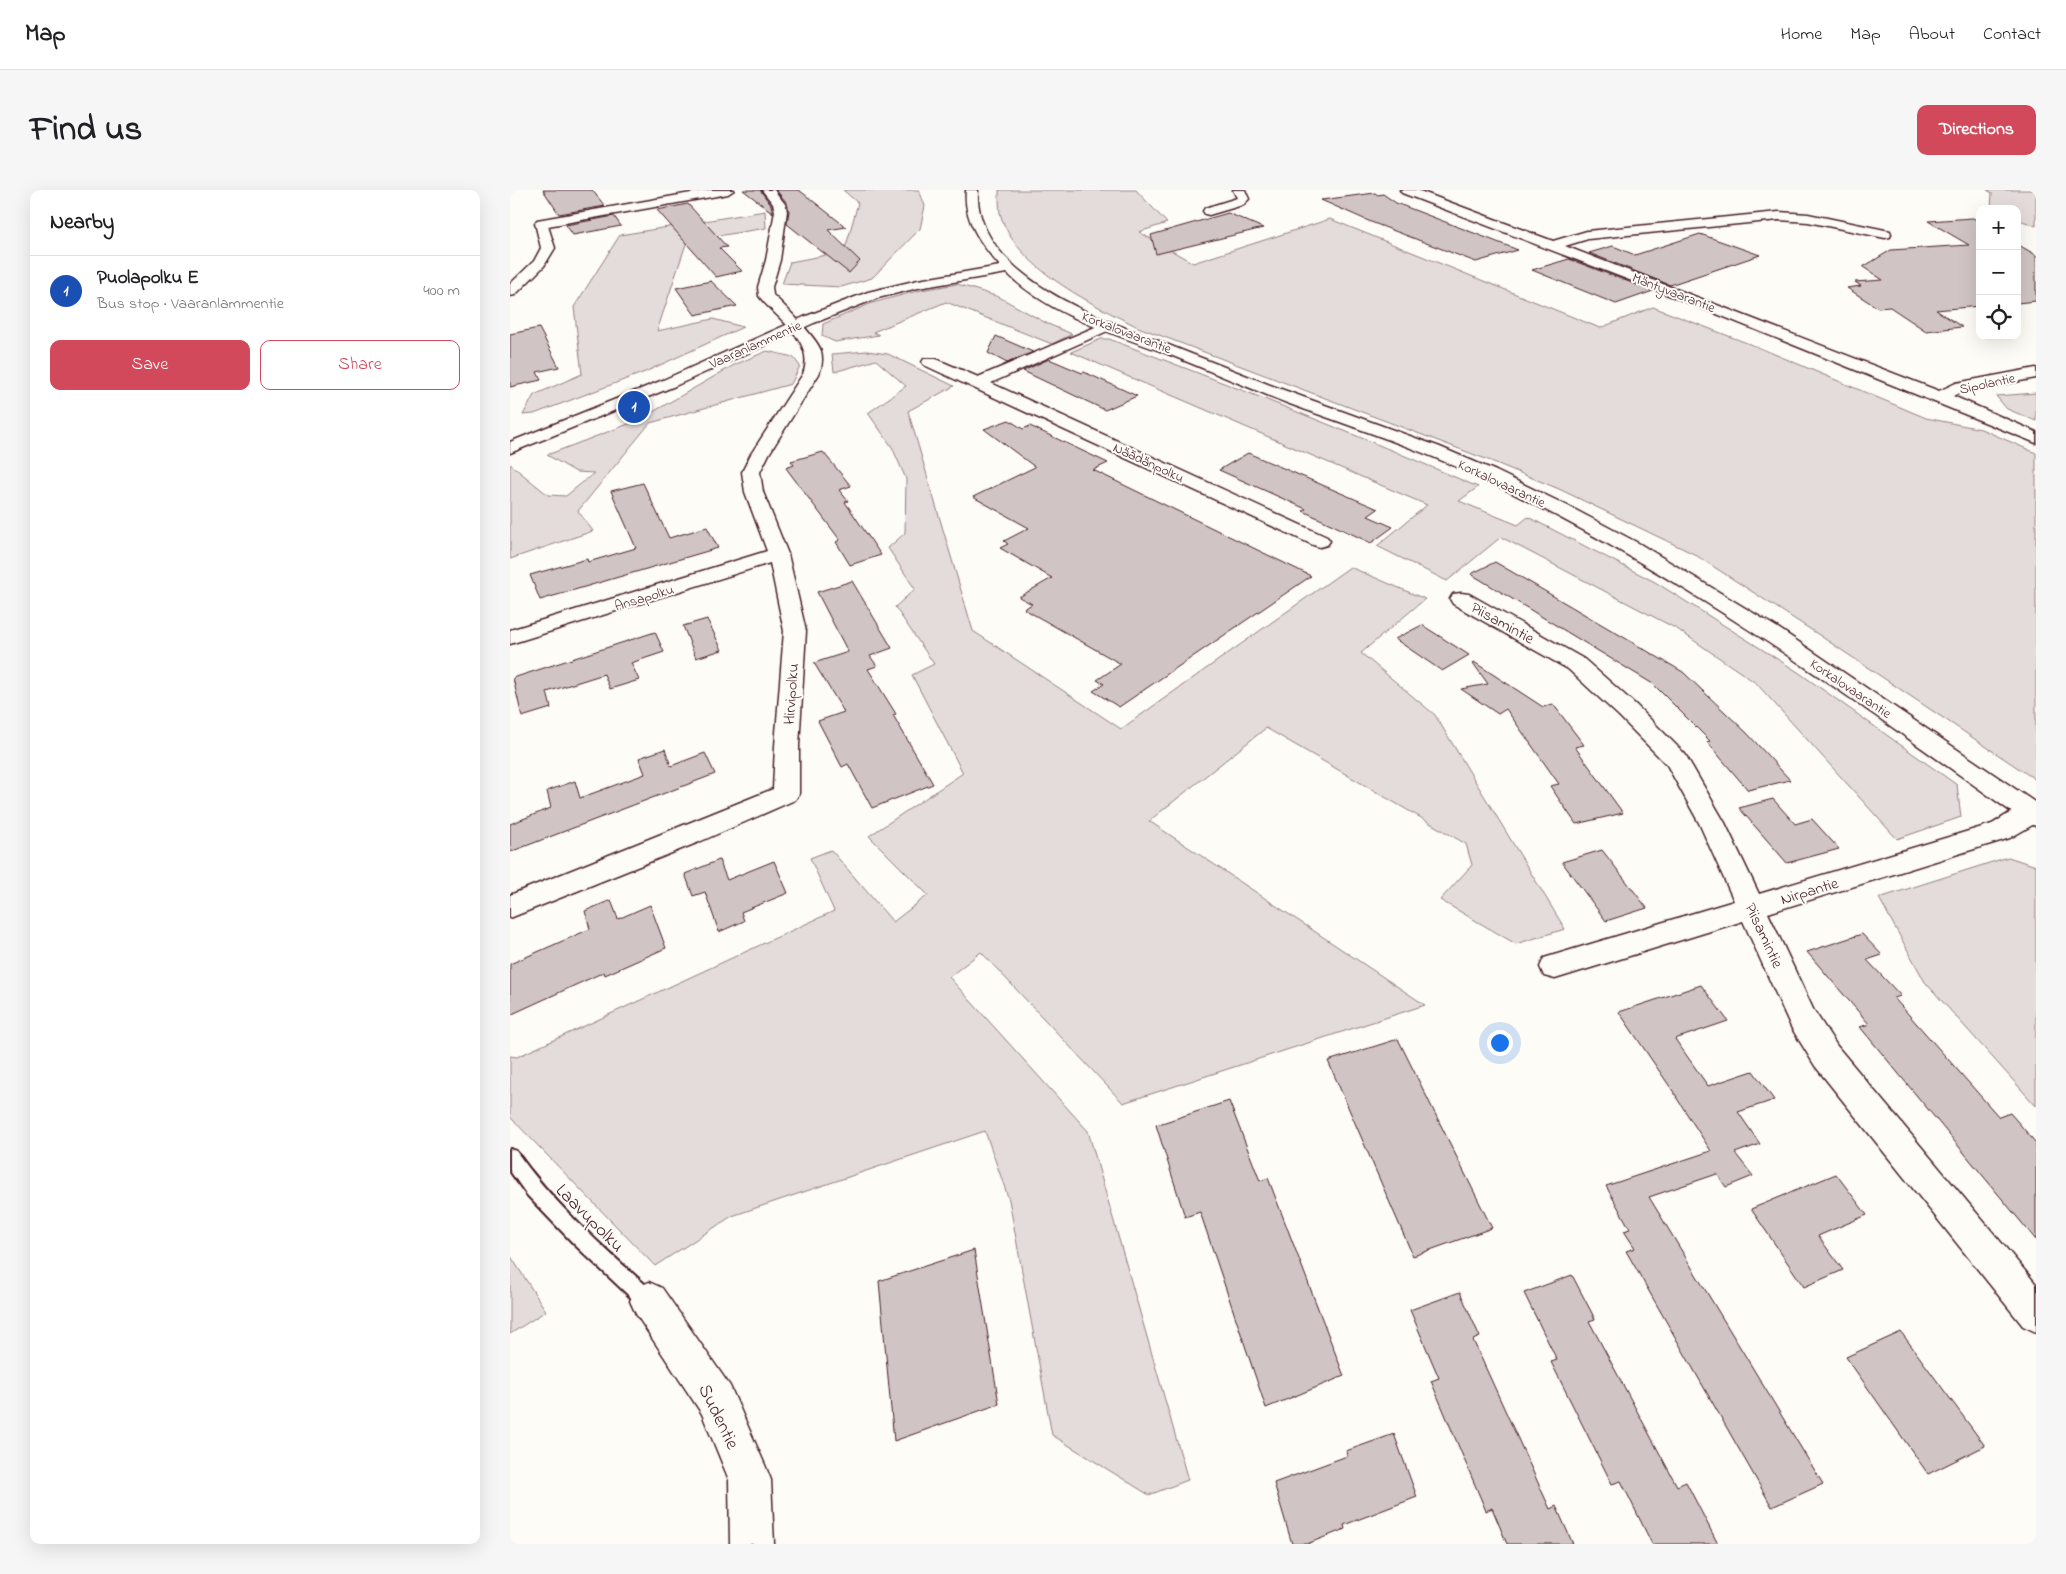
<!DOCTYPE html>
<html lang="en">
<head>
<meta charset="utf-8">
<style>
  :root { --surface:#fff; --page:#f6f6f6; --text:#202124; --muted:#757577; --line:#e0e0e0; --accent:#d1495b }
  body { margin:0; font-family:"Indie Flower",sans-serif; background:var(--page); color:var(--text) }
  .controls { position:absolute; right:15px; top:15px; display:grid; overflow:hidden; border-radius:10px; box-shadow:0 5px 20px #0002 }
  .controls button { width:45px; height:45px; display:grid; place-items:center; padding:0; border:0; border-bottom:1px solid var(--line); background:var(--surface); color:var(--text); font:25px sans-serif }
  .you { position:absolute; left:989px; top:852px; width:18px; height:18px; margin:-12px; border:4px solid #fff; border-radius:50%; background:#1a73e8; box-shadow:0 0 0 8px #1a73e833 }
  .badge { display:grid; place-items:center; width:32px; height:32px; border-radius:50%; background:var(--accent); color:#fff; font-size:16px; font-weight:700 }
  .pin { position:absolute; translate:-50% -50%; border:2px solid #fff; box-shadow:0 1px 5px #0006 }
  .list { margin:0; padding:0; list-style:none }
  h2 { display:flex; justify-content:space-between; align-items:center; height:65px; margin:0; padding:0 20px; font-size:21px }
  h2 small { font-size:16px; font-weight:400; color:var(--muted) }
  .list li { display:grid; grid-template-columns:32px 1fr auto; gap:15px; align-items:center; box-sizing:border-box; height:70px; padding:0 20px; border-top:1px solid var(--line) }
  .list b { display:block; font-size:19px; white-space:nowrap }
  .list p { margin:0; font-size:16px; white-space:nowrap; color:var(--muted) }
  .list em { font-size:16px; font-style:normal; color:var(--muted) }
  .actions { display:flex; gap:10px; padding:15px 20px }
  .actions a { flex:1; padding:11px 0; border:1px solid var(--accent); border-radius:10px; text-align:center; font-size:18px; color:var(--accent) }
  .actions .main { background:var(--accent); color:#fff }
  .icon { flex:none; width:28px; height:28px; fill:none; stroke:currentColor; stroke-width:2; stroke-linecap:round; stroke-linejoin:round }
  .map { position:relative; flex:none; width:1526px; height:1354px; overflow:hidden; border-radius:10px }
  header { display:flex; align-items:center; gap:30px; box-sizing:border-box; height:70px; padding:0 25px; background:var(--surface); border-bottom:1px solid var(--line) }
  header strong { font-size:24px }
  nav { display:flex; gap:28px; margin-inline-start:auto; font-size:18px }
  .intro { display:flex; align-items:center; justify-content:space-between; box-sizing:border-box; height:120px; padding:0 30px }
  h1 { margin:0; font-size:35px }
  .button { padding:12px 22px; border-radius:10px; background:var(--accent); color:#fff; font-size:18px; font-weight:700 }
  main { display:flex; gap:30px; padding:0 30px }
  aside { flex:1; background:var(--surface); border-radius:10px; box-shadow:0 5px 20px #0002 }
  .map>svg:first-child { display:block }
</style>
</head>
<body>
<header>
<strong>Map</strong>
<nav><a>Home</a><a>Map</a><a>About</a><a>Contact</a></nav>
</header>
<div class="intro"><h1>Find us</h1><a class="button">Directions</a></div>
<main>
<aside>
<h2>Nearby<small></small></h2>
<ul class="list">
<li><span class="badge" style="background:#1a4fb4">1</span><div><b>Puolapolku E</b><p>Bus stop · Vaaranlammentie</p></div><em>400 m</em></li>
</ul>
<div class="actions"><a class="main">Save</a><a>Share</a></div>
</aside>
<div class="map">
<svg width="1526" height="1354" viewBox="0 0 1526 1354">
  <rect width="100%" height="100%" fill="#fdfcf7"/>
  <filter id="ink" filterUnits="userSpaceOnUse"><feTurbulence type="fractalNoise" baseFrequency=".02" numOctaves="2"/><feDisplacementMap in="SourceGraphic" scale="10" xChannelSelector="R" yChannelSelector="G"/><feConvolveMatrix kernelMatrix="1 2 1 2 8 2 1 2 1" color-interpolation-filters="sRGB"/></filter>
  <g filter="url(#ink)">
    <path fill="#e3dcda" stroke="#967e82" d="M333 0H409L415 16 410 39 362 88 331 97 272 94 280 72 327 63 336 56 348 13Z
      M489 0H626L657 33 629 42 683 73 820 29 1090 138 1143 117 1250 158 1416 228 1471 239 1526 263V590L1303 441 1184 364 1049 299 981 271 628 137C582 114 504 77 490 23 489 16 489 7 489 0Z
      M1477 0H1526V36L1507 29V19H1481L1482 3Z
      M255 21 256 38 177 51 147 141 203 129 233 137 135 182 24 224 13 225 24 205 72 184 64 117 110 45Z
      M447 94 489 107 538 134 562 144 542 154 436 112 363 142 369 145 325 152 312 146 313 134 362 113 411 100Z
      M591 149H599C723 196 846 244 968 297L949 311 1008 335 1018 327 1145 392 1288 482 1447 595 1451 627 1387 649 1246 493 1167 439 991 347 937 391 867 356 917 315 561 162Z
      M257 161 283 167 290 176 281 194 140 233 68 321 83 341 0 369V274L38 305 56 306 84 283 66 282 37 265 129 230 224 175Z
      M357 161 378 164 444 196 398 221 463 441 611 539 840 377 915 409 851 463 925 525 1055 739 1006 754 930 710 962 675 956 654 756 538 639 631 915 815 613 913 471 762 439 787 578 941 678 1290 639 1305 542 1245 499 1010 475 941 222 1026 145 1076 0 927V866L7 867 324 721 300 668 321 660 383 732 418 705 359 646 453 583 402 485 424 474 385 417 405 399 378 358 395 343 396 289 382 257 358 223 396 196 366 170 324 182 322 164Z
      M1526 203V231L1497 219 1486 206Z
      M1498 667 1526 676V916L1415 792 1369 708Z
      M0 1065 36 1121 0 1144Z"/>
    <path fill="#d0c5c4" stroke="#4a1f2b" d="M33 0H82L95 16 49 24Z
      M233 0H250L261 15 263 23Z
      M266 0H289L336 37 318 40 350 71 339 83 277 34 279 21 277 13Z
      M865 3 868 5 873 4 886 13 1008 60 966 72 861 32 811 10Z
      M178 14 217 57 209 58 232 81 206 87 147 20Z
      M718 23 753 38 646 64 641 45Z
      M104 26 111 36 63 45 56 35Z
      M1463 28 1470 32V116L1426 120 1452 137 1416 141 1380 117 1368 118 1337 98 1351 96 1345 92 1373 90 1353 77 1381 60 1459 55 1418 31Z
      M1190 44 1250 65 1160 95 1079 63 1103 56 1125 65Z
      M1507 54 1526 65V111L1507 113Z
      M1059 69 1143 101 1106 114 1022 80Z
      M201 91 227 116 185 125 166 98Z
      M29 138 49 177 27 182 31 190 0 197V144Z
      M486 146 523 162 497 173 478 163Z
      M539 169 572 183 574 182 627 206 595 220 513 181Z
      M499 230 513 239 520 236 598 273 583 280 801 386 609 517 583 501 594 494 587 490 611 474 514 419 522 414 509 407 542 388 490 358 498 354 494 351 519 338 463 307 525 277 474 239Z
      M313 262 341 296 329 300 338 311 335 312 371 365 340 375 326 352 330 350 276 278 284 275 281 271Z
      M738 263 868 319 858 326 883 337 861 353 793 321 796 319 709 280Z
      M133 293 159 348 197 337 208 358 30 410 20 385 77 369 78 372 126 358 101 301Z
      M985 372 1173 482 1237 543 1280 590 1238 600 1197 552 1200 551 1143 494 961 384Z
      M342 391 382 458 360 466 367 476 358 479 386 524 383 525 423 594 362 618 338 574 332 577 308 531 334 522 304 473 338 462 307 402Z
      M197 429 212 460 186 468 173 436Z
      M912 435 959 465 932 481 885 449Z
      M145 442 154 462 121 473 129 490 100 499 94 484 37 502 41 518 12 527 3 488Z
      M964 472 1033 517 1043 514 1074 555 1065 557 1113 623 1066 634 1040 596 1049 594 996 519 988 524 951 499 978 494 963 473Z
      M155 559 161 576 195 563 205 584 0 662V634L41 618 37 601 65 591 70 608 135 584 129 568Z
      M1263 609 1285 634 1302 629 1329 659 1277 673 1229 618Z
      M1092 660 1137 718 1096 731 1052 672Z
      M209 670 217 690 264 671 278 703 231 722 234 731 209 742 195 702 183 706 175 684Z
      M101 710 108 729 140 715 156 758 95 785 94 782 0 825V774L80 739 75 721Z
      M1352 744 1372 765 1357 770 1391 806 1384 808 1489 927 1500 923 1526 953V1050L1350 837 1359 834 1297 762Z
      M1191 795 1218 831 1165 849 1198 896 1243 881 1264 910 1228 922 1250 954 1225 963 1243 986 1216 997 1207 984 1139 1007 1313 1294 1262 1317 1116 1061 1125 1058 1114 1041 1120 1039 1096 996 1201 961 1166 907H1167L1109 822Z
      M888 849 982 1038 903 1066 818 871Z
      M719 911 750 991 758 988 834 1186 756 1218 690 1022 675 1027 646 935Z
      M1326 984 1357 1025 1308 1046 1333 1080 1294 1097 1241 1019Z
      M464 1060 489 1214 384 1251 369 1091Z
      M1062 1085 1085 1129 1079 1131 1167 1296 1176 1292 1208 1354H1142L1111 1291 1102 1294 1041 1172 1047 1170 1014 1103Z
      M950 1102 970 1147 963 1150 1040 1319 1046 1316 1063 1354H997L982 1318 976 1321 921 1191 929 1188 900 1120Z
      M1391 1142 1475 1256 1418 1284 1336 1167Z
      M884 1244 907 1307 834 1335 835 1339 797 1354H782L764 1293 837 1266 836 1261Z"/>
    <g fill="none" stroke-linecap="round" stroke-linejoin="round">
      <defs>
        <path id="service" d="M0 959 6 961C46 1017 95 1059 146 1104L148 1111 146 1118 139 1120 132 1118 64 1054 17 1005 0 981Z"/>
        <path id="minor" d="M198 0H224L218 4 38 36 45 58 34 76 5 105 0 106V94L24 71 31 58 25 33 27 30Z
          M252 0H264L275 14 277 21 270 70 262 97 263 105C274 115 307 148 311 161 313 169 312 177 309 184L259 264 250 282 253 302 278 364 296 441 289 556V604L285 610 189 652 0 728V705L263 599 265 556 274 441 260 373 0 454V440L257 361 235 302 232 282 241 264 293 184C306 150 266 129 249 106L248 97 256 70 265 21 263 14Z
          M723 0H735L739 9 733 15 699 25 695 24 693 21 695 18 727 8Z
          M890 0H907L1043 51 1077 41 1269 22 1298 24 1380 41 1381 44 1380 47 1375 48 1298 32 1269 30 1078 49 1055 56 1429 201 1446 193 1526 178V188L1451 202 1443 206 1526 242V253L1182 114 892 3Z
          M597 132 602 133 604 136 602 139 481 193 817 347 820 351 817 355 810 357 803 355 414 175 412 172 414 169H426L468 187Z
          M951 403 959 404 1074 469 1125 514 1175 564 1215 633 1249 704 1482 634C1493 628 1513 611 1526 615V633L1500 648 1258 723 1303 819 1327 856 1526 1094V1142L1513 1136 1305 876 1281 837 1233 731 1045 789 1034 786 1030 777 1034 768 1224 711 1189 633 1157 575 1109 526 1058 479 943 414 940 409 943 404Z
          M139 1092 152 1098 220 1196 255 1275 261 1290 264 1354H220L219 1290 192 1224 126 1124 120 1111 126 1098Z"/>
        <path id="tertiary" d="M456 0H468C464 66 543 108 595 130L760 195 930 257 986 281 1058 316 1130 354 1268 438 1526 613V636L1517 633C1342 508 1168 381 973 289 910 259 843 237 777 213 737 197 698 180 658 164 603 143 540 126 497 83L408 98 368 108 304 133 165 196 0 263V252L153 190 294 127 358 102 408 90 490 76C471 54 453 30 456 0Z"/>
      </defs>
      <use href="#service" stroke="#4a1f2b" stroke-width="4"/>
      <use href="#minor" stroke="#4a1f2b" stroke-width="3"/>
      <use href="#tertiary" stroke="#4a1f2b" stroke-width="3"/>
      <use href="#service" fill="#fdfcf7" fill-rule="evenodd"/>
      <use href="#minor" fill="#fdfcf7" fill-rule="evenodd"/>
      <use href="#tertiary" fill="#fdfcf7" fill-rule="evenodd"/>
    </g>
  </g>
  <g text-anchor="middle" stroke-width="4" stroke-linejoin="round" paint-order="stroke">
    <g font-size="14" fill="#4a1f2b" stroke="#fdfcf7">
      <text transform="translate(1164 102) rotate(21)" y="5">Mäntyvaarantie</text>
      <text transform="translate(617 142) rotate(21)" y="5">Korkalovaarantie</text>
      <text transform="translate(245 154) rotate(-24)" y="5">Vaaranlammentie</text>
      <text transform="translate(1477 193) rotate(-12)" y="5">Sipolantie</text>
      <text transform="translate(639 272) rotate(25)" y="5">Näädänpolku</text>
      <text transform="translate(992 293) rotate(25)" y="5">Korkalovaarantie</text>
      <text transform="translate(134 407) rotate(-17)" y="5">Ansapolku</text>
      <text transform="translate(1341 498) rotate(34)" y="5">Korkalovaarantie</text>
    </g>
    <g font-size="16" fill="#4a1f2b" stroke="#fdfcf7">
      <text transform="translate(993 432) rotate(29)" y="6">Piisamintie</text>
      <text transform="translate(280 504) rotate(-86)" y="6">Hirvipolku</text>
      <text transform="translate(1299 700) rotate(-17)" y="6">Nirpantie</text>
      <text transform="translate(1255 745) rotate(65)" y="6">Piisamintie</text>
    </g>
    <g font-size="19" fill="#4a1f2b" stroke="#fdfcf7">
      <text transform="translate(81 1027) rotate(45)" y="7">Laavupolku</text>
      <text transform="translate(210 1226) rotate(64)" y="7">Sudentie</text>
    </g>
  </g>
</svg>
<div class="controls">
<button>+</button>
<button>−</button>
<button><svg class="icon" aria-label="locate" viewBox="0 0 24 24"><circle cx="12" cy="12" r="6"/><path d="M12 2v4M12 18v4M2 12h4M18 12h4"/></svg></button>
</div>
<div class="you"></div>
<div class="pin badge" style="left:124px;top:217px;background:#1a4fb4">1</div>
</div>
</main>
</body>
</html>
